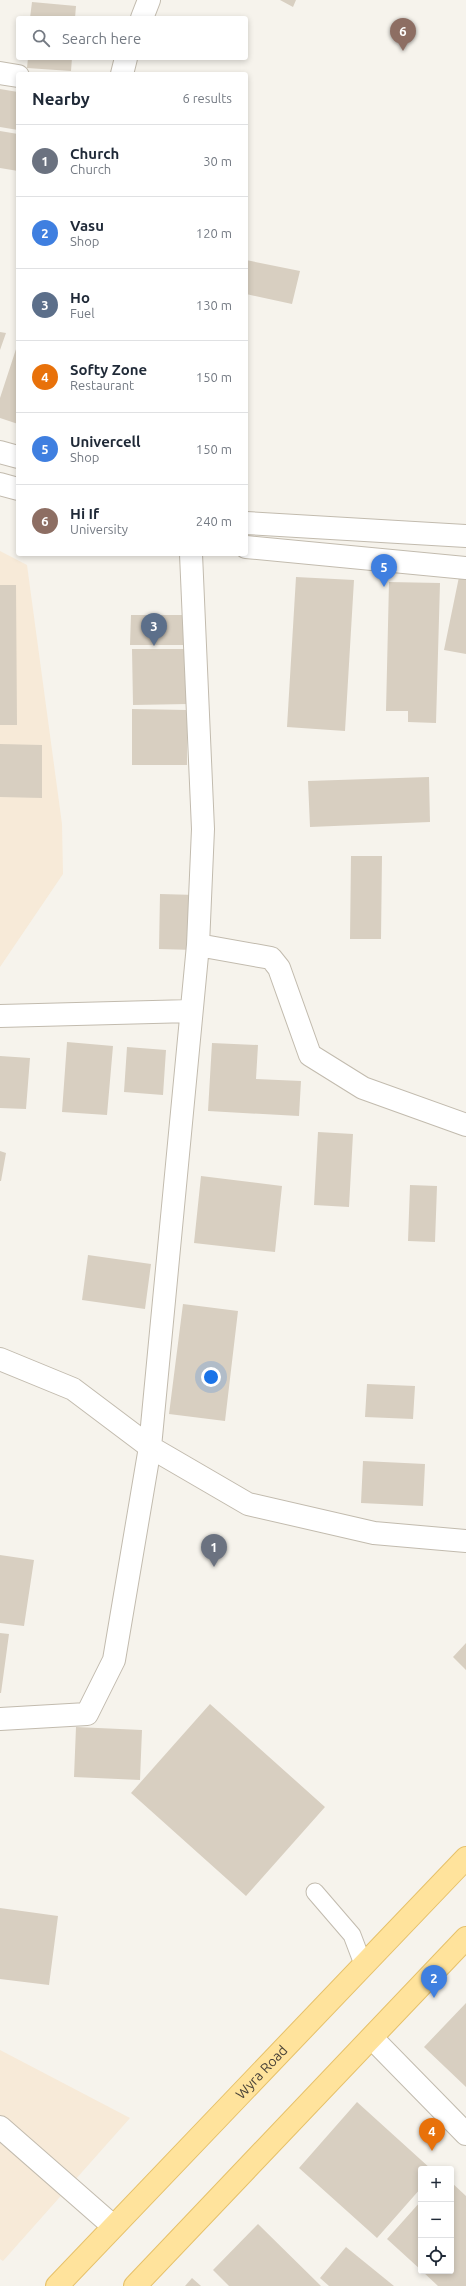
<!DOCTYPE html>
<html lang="en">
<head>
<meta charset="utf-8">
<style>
  :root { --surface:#fff; --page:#f6f6f7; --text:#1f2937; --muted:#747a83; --line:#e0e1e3; --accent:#1a73e8 }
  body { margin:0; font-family:Ubuntu,sans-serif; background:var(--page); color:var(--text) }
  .controls { position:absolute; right:12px; bottom:12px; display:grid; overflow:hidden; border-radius:4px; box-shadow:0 2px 6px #0003 }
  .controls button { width:36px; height:36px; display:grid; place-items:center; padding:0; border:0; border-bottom:1px solid var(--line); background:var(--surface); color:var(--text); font:20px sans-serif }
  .you { position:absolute; left:211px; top:1377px; width:14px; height:14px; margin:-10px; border:3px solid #fff; border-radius:50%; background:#1a73e8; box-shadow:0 0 0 6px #1a73e833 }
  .badge { display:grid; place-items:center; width:26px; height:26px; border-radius:50%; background:var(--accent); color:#fff; font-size:13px; font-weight:700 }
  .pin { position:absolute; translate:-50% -33px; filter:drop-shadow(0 1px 2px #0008) }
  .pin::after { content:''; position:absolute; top:21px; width:14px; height:12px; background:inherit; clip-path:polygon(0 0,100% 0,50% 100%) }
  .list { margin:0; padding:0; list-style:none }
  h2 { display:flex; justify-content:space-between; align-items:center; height:52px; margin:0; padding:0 16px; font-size:17px }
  h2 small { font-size:13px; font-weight:400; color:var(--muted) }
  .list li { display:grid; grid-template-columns:26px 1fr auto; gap:12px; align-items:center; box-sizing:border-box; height:72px; padding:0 16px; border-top:1px solid var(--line) }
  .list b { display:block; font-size:15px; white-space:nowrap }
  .list p { margin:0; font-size:13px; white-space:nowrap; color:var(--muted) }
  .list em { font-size:13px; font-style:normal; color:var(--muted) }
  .icon { flex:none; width:22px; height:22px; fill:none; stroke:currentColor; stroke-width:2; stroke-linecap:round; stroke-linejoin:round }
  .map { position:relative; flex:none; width:466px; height:2286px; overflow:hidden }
  .search { position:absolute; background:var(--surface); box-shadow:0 2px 6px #0003; left:16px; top:16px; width:232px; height:44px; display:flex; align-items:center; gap:10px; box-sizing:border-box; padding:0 14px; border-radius:4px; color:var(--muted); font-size:15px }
  .panel { position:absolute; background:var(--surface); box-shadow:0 2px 6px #0003; left:16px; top:72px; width:232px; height:484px; border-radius:4px }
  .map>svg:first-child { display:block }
</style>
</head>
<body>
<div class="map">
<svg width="466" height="2286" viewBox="0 0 466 2286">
  <rect width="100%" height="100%" fill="#f6f3ec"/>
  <path fill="#f7ead8" d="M0 551 27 565 62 824 63 874 0 967Z
    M0 2050 130 2118 3 2261 0 2259Z"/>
  <path fill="#d8cfc1" d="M280 0H296L293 7Z
    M32 2 76 6 75 18H30Z
    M28 58H72L71 71 27 68Z
    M0 89 18 92V130L0 127Z
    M0 131 18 134V171L0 168Z
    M246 260 300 271 292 304 246 294Z
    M0 332 6 333 0 350Z
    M18 343V424L0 418V398Z
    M460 572 466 573V654L444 650Z
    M296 577 354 580 345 731 287 727Z
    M389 582 440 583 436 723 408 722V711H386Z
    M0 585H16L17 725H0Z
    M131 615H185V645H130Z
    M132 649H188V704L133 705Z
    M132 709 187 710V765H132Z
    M0 744 42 745V798L0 797Z
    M429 777 430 822 310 827 308 781Z
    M351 856H382L381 939H350Z
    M160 894 196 895 195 950 159 949Z
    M67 1042 113 1046 107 1115 62 1112Z
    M212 1043 258 1045 256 1079 301 1081 299 1116 208 1111Z
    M127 1047 166 1050 163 1095 124 1092Z
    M0 1056 30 1058 26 1109 0 1108Z
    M318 1132 353 1134 349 1207 314 1205Z
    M0 1151 6 1153 1 1181H0Z
    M201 1176 282 1186 275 1252 194 1243Z
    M410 1185 437 1186 435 1242 408 1241Z
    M88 1255 151 1264 145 1309 82 1300Z
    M183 1304 238 1311 225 1421 169 1414Z
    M367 1384 415 1386 413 1419 365 1417Z
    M363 1461 425 1464 423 1506 361 1503Z
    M0 1555 34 1560 24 1626 0 1623Z
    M0 1633 9 1634 1 1693H0Z
    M466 1643V1670L453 1657Z
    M210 1704 325 1807 246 1896 131 1793Z
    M76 1727 142 1730 140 1780 74 1777Z
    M0 1908 58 1916 49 1985 0 1979Z
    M466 2003V2087L424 2047Z
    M357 2102 431 2169H421V2188L377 2238 299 2168Z
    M451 2182 466 2196V2286H438L422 2271H451Z
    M421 2201V2270L387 2239Z
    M258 2224 321 2286H229L213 2270Z
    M346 2247 394 2286H329L320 2278Z
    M192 2278 201 2286H185Z"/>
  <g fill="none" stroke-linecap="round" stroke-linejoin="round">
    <defs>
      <path id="service" d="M315 1892 352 1935 363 1964"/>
      <path id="pedestrian" d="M0 2127 113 2226"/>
      <path id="minor" d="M142 18 149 0
        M0 73 18 76
        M122 74 126 58
        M198 945 271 958 279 968 310 1055 363 1088 466 1125
        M0 1016 191 1011
        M0 1359 73 1389 150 1447 248 1504 374 1533 466 1541
        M0 1719 87 1714 114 1660 150 1447 198 945 203 829 191 554
        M372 2038 466 2134"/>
      <path id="tertiary" d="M0 452 18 457
        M0 484 18 489
        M246 523 466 536
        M246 547 466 568"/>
      <g id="primary">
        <path id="s1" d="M57 2286 466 1858"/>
        <path d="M135 2286 466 1938"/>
      </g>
    </defs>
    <use href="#service" stroke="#c2bbae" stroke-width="19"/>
    <use href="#pedestrian" stroke="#c2bbae" stroke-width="24"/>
    <use href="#minor" stroke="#c2bbae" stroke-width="24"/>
    <use href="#tertiary" stroke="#c2bbae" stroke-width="24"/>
    <use href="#primary" stroke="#e6c16a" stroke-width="24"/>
    <use href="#service" stroke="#fff" stroke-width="17"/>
    <use href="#pedestrian" stroke="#fff" stroke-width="22"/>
    <use href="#minor" stroke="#fff" stroke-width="22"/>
    <use href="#tertiary" stroke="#fff" stroke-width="22"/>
    <use href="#primary" stroke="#ffe39c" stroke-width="22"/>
  </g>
  <g text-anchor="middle" stroke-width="4" stroke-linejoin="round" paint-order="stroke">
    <g font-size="14" fill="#4b4439" stroke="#fff">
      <text dy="5" stroke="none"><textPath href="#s1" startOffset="296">Wyra Road</textPath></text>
    </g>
  </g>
</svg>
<div class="controls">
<button>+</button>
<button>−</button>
<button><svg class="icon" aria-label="locate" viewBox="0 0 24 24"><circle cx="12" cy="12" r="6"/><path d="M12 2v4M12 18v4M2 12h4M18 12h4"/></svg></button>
</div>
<div class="you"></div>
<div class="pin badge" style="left:214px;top:1567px;background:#6b7280">1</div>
<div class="pin badge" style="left:434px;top:1998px;background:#3f7fe0">2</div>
<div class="pin badge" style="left:154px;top:646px;background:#5c6f8a">3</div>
<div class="pin badge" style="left:432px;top:2151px;background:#e8710a">4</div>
<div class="pin badge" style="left:384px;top:587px;background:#3f7fe0">5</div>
<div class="pin badge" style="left:403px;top:51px;background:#8d6e63">6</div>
<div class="search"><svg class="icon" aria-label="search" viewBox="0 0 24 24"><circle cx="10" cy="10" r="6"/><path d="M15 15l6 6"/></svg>Search here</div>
<section class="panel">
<h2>Nearby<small>6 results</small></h2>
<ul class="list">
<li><span class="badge" style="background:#6b7280">1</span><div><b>Church</b><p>Church</p></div><em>30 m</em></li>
<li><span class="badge" style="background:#3f7fe0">2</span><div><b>Vasu</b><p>Shop</p></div><em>120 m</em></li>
<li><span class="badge" style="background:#5c6f8a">3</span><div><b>Ho</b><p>Fuel</p></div><em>130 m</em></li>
<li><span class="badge" style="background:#e8710a">4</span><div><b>Softy Zone</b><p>Restaurant</p></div><em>150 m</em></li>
<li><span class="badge" style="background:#3f7fe0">5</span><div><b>Univercell</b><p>Shop</p></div><em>150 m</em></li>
<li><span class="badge" style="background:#8d6e63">6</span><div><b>Hi If</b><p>University</p></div><em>240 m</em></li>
</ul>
</section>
</div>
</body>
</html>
